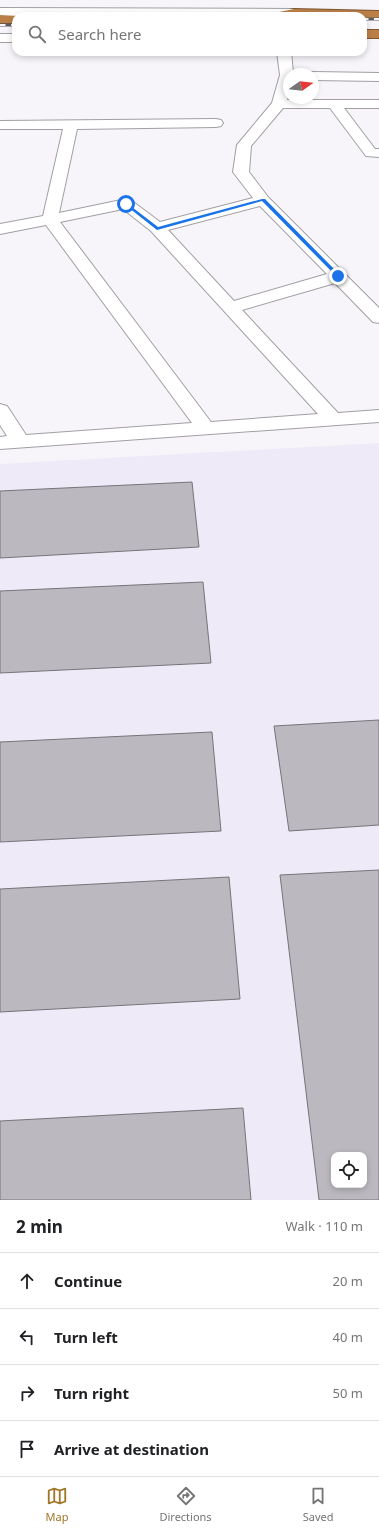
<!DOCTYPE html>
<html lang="en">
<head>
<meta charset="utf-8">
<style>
  :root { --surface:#fff; --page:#f2f2f2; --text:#202124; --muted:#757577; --line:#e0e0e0; --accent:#a17526 }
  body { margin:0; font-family:"Noto Sans",sans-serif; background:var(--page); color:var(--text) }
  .controls { position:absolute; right:12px; bottom:12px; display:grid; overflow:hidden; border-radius:8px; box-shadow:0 2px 6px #0003 }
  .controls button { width:36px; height:36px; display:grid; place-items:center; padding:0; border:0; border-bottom:1px solid var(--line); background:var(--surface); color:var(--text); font:20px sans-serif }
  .compass { position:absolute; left:283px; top:68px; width:36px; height:36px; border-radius:50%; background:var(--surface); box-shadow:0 2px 6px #0003; rotate:75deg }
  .stop { position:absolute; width:12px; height:12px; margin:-9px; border:3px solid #1a73e8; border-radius:50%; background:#fff }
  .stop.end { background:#1a73e8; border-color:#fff; box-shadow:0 1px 4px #0008 }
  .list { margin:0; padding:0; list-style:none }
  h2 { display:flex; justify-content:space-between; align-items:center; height:52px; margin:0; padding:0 16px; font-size:17px }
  h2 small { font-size:13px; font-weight:400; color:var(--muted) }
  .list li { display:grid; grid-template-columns:26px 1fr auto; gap:12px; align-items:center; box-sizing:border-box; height:56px; padding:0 16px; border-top:1px solid var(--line) }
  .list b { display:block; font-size:15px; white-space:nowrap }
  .list em { font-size:13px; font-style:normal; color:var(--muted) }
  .icon { flex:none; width:22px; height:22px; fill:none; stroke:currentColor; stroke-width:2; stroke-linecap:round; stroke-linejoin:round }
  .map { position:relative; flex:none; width:379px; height:1200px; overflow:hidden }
  .search { position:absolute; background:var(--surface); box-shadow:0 2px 6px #0003; left:12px; right:12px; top:12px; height:44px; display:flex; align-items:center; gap:10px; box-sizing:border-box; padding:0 14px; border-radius:12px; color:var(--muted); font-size:15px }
  .sheet { height:276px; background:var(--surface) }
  nav { display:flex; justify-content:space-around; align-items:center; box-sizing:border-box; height:56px; border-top:1px solid var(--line); background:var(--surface); font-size:11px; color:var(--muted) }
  nav a { display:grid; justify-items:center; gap:2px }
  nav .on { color:var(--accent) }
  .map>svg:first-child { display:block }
</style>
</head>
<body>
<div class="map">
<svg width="379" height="1200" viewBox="0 0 379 1200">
  <rect width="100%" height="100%" fill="#f7f5fa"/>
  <path fill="#efeaf7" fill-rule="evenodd" d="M379 443V1200H0V464ZM334 1155H364V1185H334Z"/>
  <path fill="#bbb9bf" stroke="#767479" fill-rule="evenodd" d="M192 482 199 547 0 558V491Z
    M203 582 211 663 0 673V591Z
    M379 720V825L289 831 274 726Z
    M212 732 221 831 0 842V742Z
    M379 870V1200H319L280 875ZM334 1155H364V1185H334Z
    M229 877 240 999 0 1012V889Z
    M243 1108 251 1200H0V1121Z"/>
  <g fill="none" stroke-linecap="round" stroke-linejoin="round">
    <defs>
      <path id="minor" d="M0 8 294 9 298 10 300 13 297 16H0Z
        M0 34H16V42H0Z
        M277 52H291L293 72 295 74H289V93L287 100H379V108H344L375 149H379V157L366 156 330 108H283L251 146 249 172 268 197 379 308V323L373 322 335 283 242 310 338 413 379 410V422L0 449V437L7 436 0 425V404L7 406 26 435 192 423 46 225 0 234V224L43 216 63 129H0V121L216 119 221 120 223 123 221 126 216 127 77 129 59 213 126 199 132 201 160 222 253 198 233 172 237 145 272 103 280 75ZM260 206 327 274 234 301 168 230ZM123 209 151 231 318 414 211 422 60 222Z
        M313 72 379 73V81L313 80V74H308Z"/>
      <path id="highway" d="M294 9 379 11V19L363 18V16H272L274 13Z
        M0 15 19 16H16V23H0Z
        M363 30H379V38H363Z"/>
    </defs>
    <use href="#minor" stroke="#a19fa4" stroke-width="2"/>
    <use href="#highway" stroke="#7e5733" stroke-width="2"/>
    <use href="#minor" fill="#fff" fill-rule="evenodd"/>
    <use href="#highway" fill="#bc8047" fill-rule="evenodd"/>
    <defs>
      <path id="rail" d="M363 19H379
        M0 25H16"/>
    </defs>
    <use href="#rail" stroke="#5e5d60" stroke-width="3"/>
    <use href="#rail" stroke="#f7f5fa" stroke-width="2" stroke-dasharray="5.5" stroke-linecap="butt"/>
  </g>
  <path fill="#1a73e8" d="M262 199H265L340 275V277H337L262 201 157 230 124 204H128L158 227Z"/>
</svg>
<div class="controls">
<button><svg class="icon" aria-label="locate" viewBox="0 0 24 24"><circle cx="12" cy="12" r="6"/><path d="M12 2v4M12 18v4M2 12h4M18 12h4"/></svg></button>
</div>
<svg class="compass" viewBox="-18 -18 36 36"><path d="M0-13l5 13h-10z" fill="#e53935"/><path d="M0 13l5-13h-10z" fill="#757577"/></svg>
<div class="stop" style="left:126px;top:204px"></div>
<div class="stop end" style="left:338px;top:276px"></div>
<div class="search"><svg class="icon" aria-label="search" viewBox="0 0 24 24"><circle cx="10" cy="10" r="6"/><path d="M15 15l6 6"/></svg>Search here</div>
</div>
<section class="sheet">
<h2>2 min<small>Walk · 110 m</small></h2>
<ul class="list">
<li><svg class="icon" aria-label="ahead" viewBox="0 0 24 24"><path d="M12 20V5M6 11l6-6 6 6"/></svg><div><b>Continue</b></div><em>20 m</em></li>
<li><svg class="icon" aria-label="left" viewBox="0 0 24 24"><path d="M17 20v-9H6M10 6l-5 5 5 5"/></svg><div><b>Turn left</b></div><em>40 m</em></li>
<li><svg class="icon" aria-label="right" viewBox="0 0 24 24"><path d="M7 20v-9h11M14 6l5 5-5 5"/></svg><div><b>Turn right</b></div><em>50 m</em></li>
<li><svg class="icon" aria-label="arrive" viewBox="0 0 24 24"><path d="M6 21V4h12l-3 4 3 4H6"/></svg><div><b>Arrive at destination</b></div></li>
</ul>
</section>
<nav>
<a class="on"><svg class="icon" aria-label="map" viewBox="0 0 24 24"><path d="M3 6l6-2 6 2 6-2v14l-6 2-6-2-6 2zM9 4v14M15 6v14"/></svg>Map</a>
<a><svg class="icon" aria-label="directions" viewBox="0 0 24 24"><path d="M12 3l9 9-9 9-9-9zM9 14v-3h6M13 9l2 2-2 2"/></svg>Directions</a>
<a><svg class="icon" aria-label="saved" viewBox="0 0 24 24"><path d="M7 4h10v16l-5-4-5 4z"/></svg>Saved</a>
</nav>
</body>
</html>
